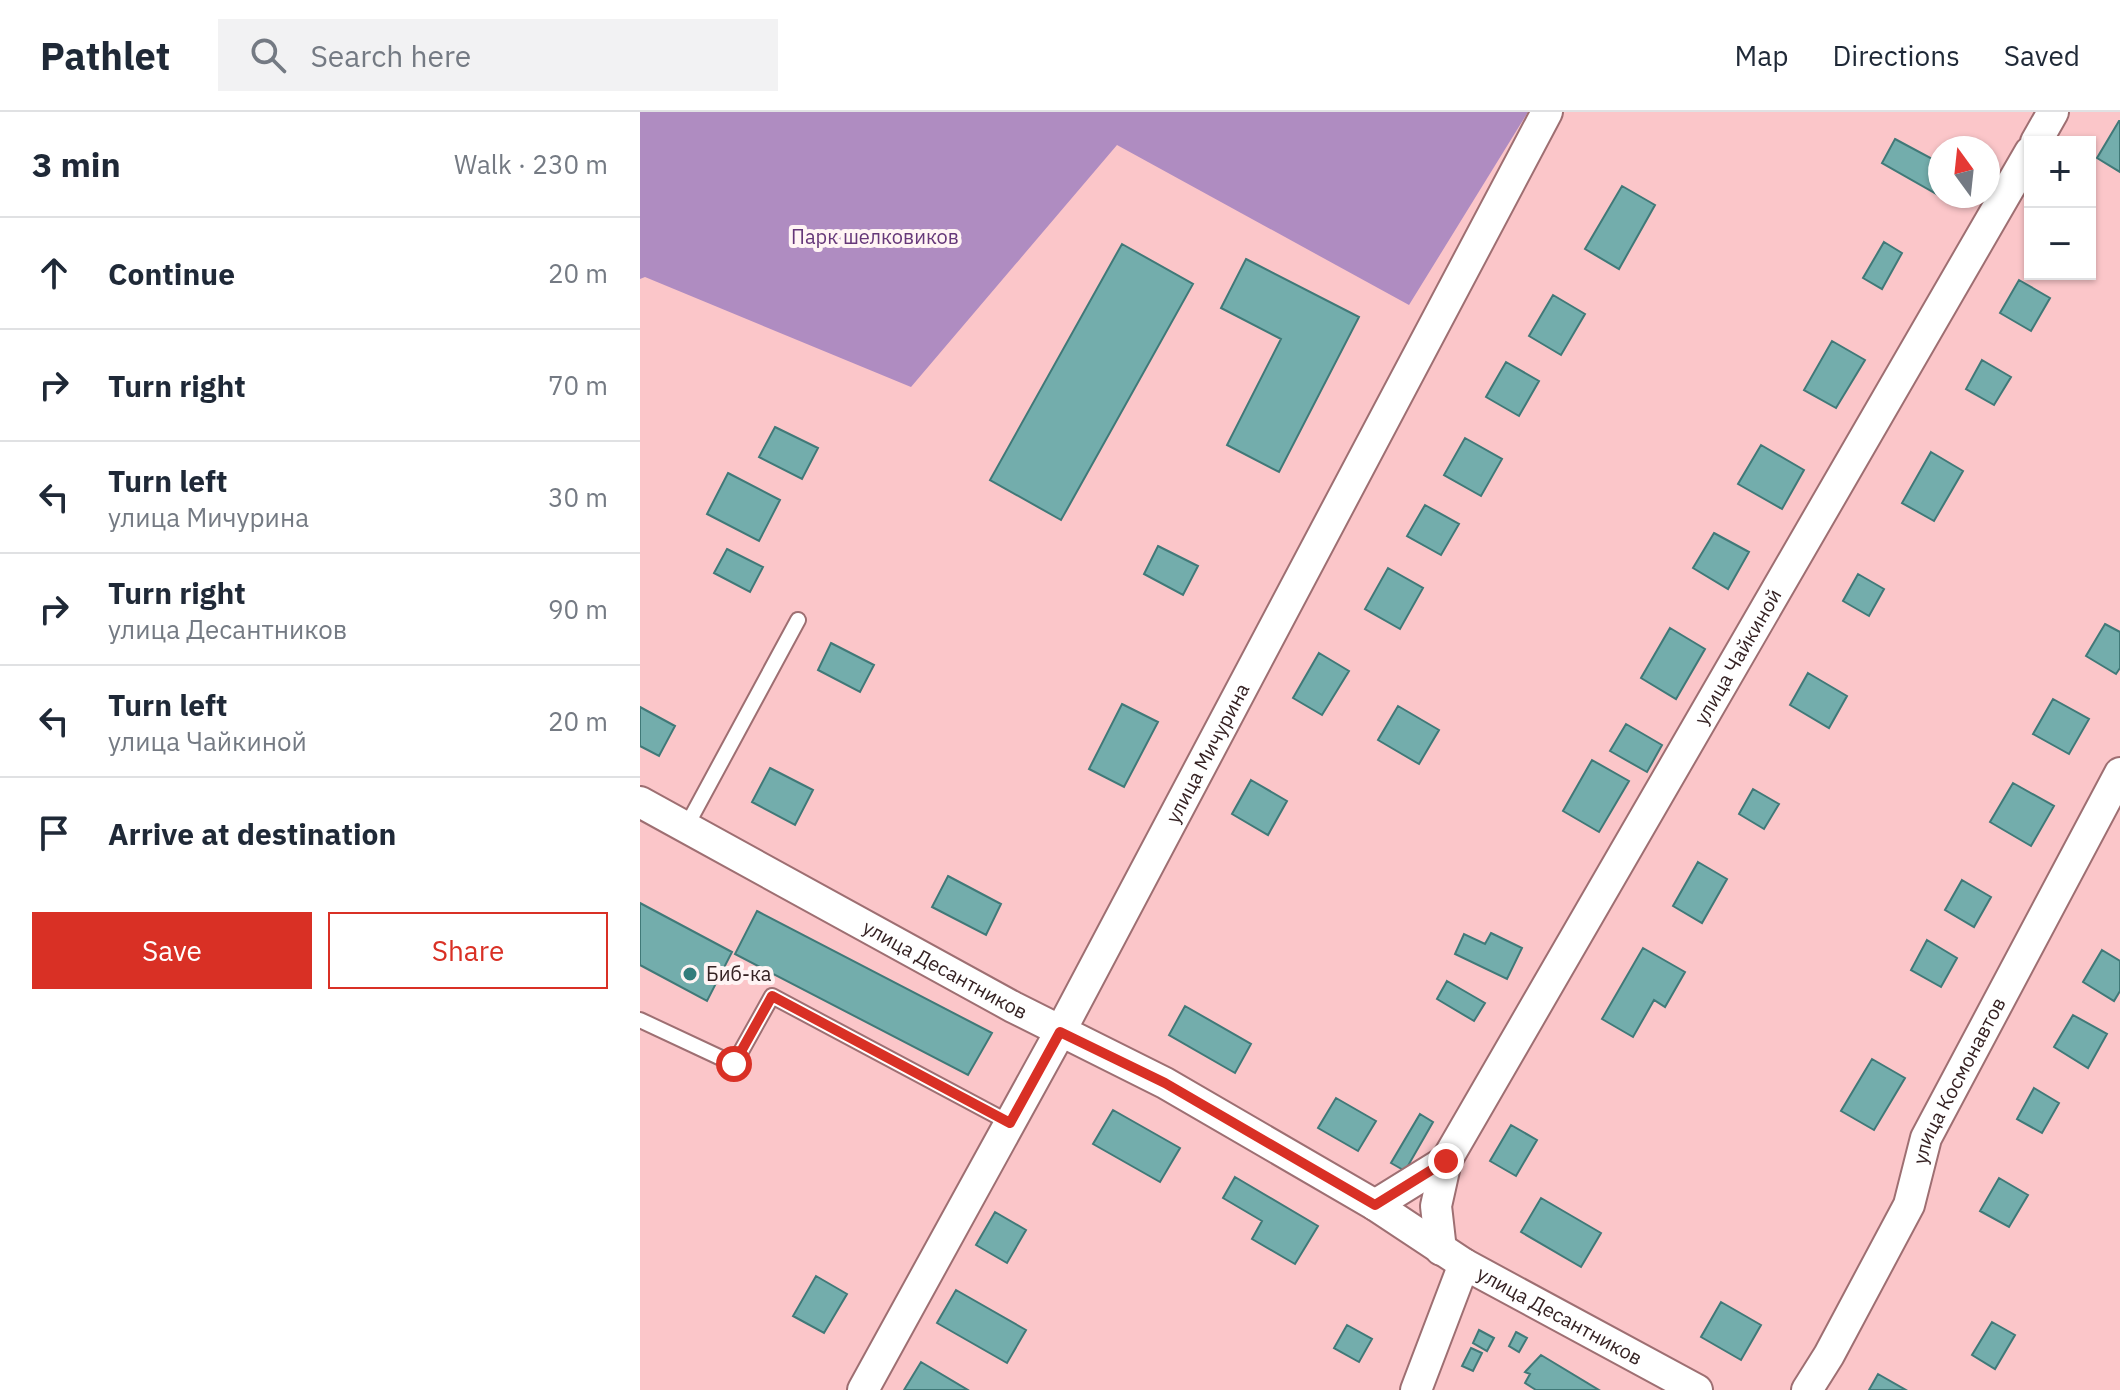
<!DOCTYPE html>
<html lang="en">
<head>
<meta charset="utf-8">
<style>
  :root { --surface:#fff; --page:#f2f2f3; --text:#1f2937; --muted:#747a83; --line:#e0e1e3; --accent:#d93025 }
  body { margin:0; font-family:"IBM Plex Sans",sans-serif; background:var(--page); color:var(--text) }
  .controls { position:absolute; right:24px; top:24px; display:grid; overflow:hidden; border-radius:0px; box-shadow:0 2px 6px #0004 }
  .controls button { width:72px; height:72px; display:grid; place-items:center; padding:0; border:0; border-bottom:2px solid var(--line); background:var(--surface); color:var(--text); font:40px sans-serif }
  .compass { position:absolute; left:1288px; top:24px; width:72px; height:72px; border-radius:50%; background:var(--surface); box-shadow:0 2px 6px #0004; rotate:345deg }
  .stop { position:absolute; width:24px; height:24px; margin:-18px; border:6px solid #d93025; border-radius:50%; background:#fff }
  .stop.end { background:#d93025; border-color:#fff; box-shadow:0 2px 8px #0008 }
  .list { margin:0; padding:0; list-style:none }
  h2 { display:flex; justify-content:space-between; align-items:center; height:104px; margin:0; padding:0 32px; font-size:34px }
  h2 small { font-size:26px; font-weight:400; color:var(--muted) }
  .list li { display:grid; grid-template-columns:52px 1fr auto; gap:24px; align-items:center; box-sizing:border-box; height:112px; padding:0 32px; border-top:2px solid var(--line) }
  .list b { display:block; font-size:30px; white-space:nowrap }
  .list p { margin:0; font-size:26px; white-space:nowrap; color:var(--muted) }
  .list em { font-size:26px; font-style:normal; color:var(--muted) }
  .actions { display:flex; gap:16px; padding:24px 32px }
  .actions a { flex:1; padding:18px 0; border:2px solid var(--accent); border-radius:0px; text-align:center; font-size:28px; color:var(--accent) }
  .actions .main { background:var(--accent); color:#fff }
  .icon { flex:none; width:44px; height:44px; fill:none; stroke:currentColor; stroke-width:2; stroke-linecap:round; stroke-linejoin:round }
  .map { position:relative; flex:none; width:1480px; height:1278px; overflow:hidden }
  header { display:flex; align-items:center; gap:48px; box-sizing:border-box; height:112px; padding:0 40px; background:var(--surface); border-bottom:2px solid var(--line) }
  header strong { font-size:38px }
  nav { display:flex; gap:44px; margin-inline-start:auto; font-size:28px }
  .search { width:560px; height:72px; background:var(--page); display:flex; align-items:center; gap:20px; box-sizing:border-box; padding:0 28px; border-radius:0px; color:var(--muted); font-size:30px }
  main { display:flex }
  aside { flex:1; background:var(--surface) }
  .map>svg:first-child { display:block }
</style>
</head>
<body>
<header>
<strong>Pathlet</strong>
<div class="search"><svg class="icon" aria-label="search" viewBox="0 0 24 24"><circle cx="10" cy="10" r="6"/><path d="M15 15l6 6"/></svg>Search here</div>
<nav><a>Map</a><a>Directions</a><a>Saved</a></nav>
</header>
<main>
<aside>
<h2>3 min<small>Walk · 230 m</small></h2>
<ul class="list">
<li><svg class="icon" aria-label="ahead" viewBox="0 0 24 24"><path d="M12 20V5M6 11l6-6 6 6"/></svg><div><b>Continue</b></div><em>20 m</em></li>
<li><svg class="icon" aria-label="right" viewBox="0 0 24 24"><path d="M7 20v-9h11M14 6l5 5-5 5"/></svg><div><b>Turn right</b></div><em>70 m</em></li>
<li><svg class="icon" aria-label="left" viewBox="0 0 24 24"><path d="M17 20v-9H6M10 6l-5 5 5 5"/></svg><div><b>Turn left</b><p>улица Мичурина</p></div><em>30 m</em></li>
<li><svg class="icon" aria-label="right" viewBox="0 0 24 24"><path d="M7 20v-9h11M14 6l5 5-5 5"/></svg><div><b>Turn right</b><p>улица Десантников</p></div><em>90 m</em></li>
<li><svg class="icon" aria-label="left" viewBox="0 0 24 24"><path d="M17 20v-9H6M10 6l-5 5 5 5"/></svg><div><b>Turn left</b><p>улица Чайкиной</p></div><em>20 m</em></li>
<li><svg class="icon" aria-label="arrive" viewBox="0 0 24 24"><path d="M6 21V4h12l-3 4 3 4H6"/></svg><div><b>Arrive at destination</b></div></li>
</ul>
<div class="actions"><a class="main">Save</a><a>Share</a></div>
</aside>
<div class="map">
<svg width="1480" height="1278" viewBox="0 0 1480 1278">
  <rect width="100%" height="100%" fill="#fbc6c9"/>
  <path fill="#af8cc1" d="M0 0H888L769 193 477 33 271 275 5 165 0 167Z"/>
  <path fill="#73adac" stroke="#407978" stroke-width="2" d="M1479 9H1480V60L1457 46Z
    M1255 27 1300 51V84L1242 51Z
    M982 74 1015 93 979 157 945 137Z
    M1244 130 1262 141 1242 177 1223 166Z
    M482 132 553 172 421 408 350 368Z
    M606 147 719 205 639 360 587 333 641 227 581 196Z
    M1379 168 1410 186 1391 219 1360 201Z
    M913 183 945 202 921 243 889 224Z
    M1192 229 1225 248 1196 296 1164 278Z
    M1342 248 1371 265 1354 293 1326 277Z
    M866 250 899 269 879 304 846 285Z
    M135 315 178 336 162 367 119 345Z
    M825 326 862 347 841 384 804 363Z
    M1121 333 1164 358 1142 397 1098 372Z
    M1291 340 1323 359 1294 409 1262 391Z
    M88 361 140 388 119 429 67 402Z
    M785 393 819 412 801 443 767 424Z
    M1074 421 1109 440 1088 477 1053 456Z
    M518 434 558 454 543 483 504 462Z
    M87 437 123 455 110 480 74 461Z
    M748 456 783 476 760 517 725 497Z
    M1218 462 1244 477 1229 504 1203 489Z
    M1465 512 1480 520V556L1476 562 1446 544Z
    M1030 516 1065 537 1036 587 1001 566Z
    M191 531 234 553 220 580 178 558Z
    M679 541 709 559 682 603 653 586Z
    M1168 561 1207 584 1189 616 1150 593Z
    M1413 587 1449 607 1429 642 1393 622Z
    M482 592 518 610 484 675 449 657Z
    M758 594 799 618 779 652 738 628Z
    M0 595 35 614 19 644 0 634Z
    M986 612 1022 633 1007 660 970 639Z
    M952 648 989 669 959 720 923 699Z
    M130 656 173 678 155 713 112 690Z
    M611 668 647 689 628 723 592 702Z
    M1373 671 1414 694 1391 734 1350 710Z
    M1113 677 1139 692 1124 717 1099 702Z
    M1058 750 1087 767 1062 811 1033 794Z
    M308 764 361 792 346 823 292 795Z
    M1322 768 1351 785 1334 815 1305 798Z
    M0 791 92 840 67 889 0 853Z
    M117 799 352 921 328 963 95 842Z
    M851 821 882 836 867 867 815 842 824 822 845 832Z
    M1287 828 1317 846 1301 875 1271 858Z
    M1003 836 1045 860 1025 895 1014 888 993 925 962 907Z
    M1462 838 1480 849V879L1474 889 1443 870Z
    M807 869 845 891 834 909 797 887Z
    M545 894 611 932 595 961 529 923Z
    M1433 903 1467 922 1448 956 1414 935Z
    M1232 947 1265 966 1234 1018 1201 999Z
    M1394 976 1419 991 1402 1021 1377 1007Z
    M696 986 736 1009 718 1039 678 1016Z
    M473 998 540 1036 520 1070 453 1032Z
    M780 1002 793 1010 765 1059 751 1051Z
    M871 1013 897 1028 876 1064 850 1049Z
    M595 1065 678 1114 655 1152 612 1127 622 1109 583 1086Z
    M1359 1066 1388 1083 1369 1115 1340 1099Z
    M901 1086 961 1121 941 1155 881 1120Z
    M355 1100 386 1118 367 1151 336 1133Z
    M176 1164 207 1182 184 1221 153 1204Z
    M316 1178 386 1218 367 1251 297 1211Z
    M1081 1190 1121 1213 1101 1248 1061 1225Z
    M1352 1210 1375 1223 1355 1257 1332 1243Z
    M707 1213 732 1227 719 1250 694 1236Z
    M839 1218 854 1226 847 1239 833 1231Z
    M876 1220 887 1226 879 1240 869 1234Z
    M831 1236 842 1241 833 1259 822 1254Z
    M901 1243 959 1278H896L885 1271 890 1262 885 1260Z
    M281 1250 328 1278H264Z
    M1238 1262 1266 1278H1229Z"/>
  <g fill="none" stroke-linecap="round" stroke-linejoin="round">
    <defs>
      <path id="lane" d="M46 715 158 508
        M0 908 94 952 132 884 370 1011"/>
      <g id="street">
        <path d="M1396 30 1413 0"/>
        <path id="s1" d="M0 690 373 895 525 971 735 1093 824 1152 1057 1278"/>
        <path id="s2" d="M735 1093 806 1049 1390 40"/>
        <path d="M801 1138 796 1094 806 1049"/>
        <path id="s3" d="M223 1278 420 920 907 0"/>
        <path d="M776 1278 824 1152"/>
        <path id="s4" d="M1167 1278 1189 1243 1269 1093 1286 1026 1480 661"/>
      </g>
    </defs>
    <use href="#lane" stroke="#9e6f72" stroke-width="18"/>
    <use href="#street" stroke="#9e6f72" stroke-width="34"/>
    <use href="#lane" stroke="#fff" stroke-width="14"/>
    <use href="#street" stroke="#fff" stroke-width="30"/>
  </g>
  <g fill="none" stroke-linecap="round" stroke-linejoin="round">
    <path stroke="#d93025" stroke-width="10" d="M94 952 132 884 370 1011 420 920 525 971 735 1093 806 1049"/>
  </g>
  <circle fill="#337c7b" stroke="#fff4f4" stroke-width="3" cx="50" cy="862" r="8"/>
  <g text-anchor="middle" stroke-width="8" stroke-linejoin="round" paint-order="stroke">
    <g font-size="20" fill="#653779" stroke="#fff4f4">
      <text x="235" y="132">Парк шелковиков</text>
    </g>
    <g font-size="20" fill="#352223" stroke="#fff4f4">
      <text dy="7" stroke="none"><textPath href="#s2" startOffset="666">улица Чайкиной</textPath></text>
      <text dy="7" stroke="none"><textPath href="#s3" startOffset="724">улица Мичурина</textPath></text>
      <text dy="7" stroke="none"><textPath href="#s1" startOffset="348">улица Десантников</textPath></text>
      <text dy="7" stroke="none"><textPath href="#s4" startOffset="346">улица Космонавтов</textPath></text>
      <text dy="7" stroke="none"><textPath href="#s1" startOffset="1054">улица Десантников</textPath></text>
    </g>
    <g font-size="20" fill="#352223" stroke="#fff4f4" text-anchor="start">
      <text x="66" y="869">Биб-ка</text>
    </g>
  </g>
</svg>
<div class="controls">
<button>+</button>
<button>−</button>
</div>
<svg class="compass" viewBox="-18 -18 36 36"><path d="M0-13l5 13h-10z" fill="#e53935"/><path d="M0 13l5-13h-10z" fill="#747a83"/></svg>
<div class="stop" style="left:94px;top:952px"></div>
<div class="stop end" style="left:806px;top:1049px"></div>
</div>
</main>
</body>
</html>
